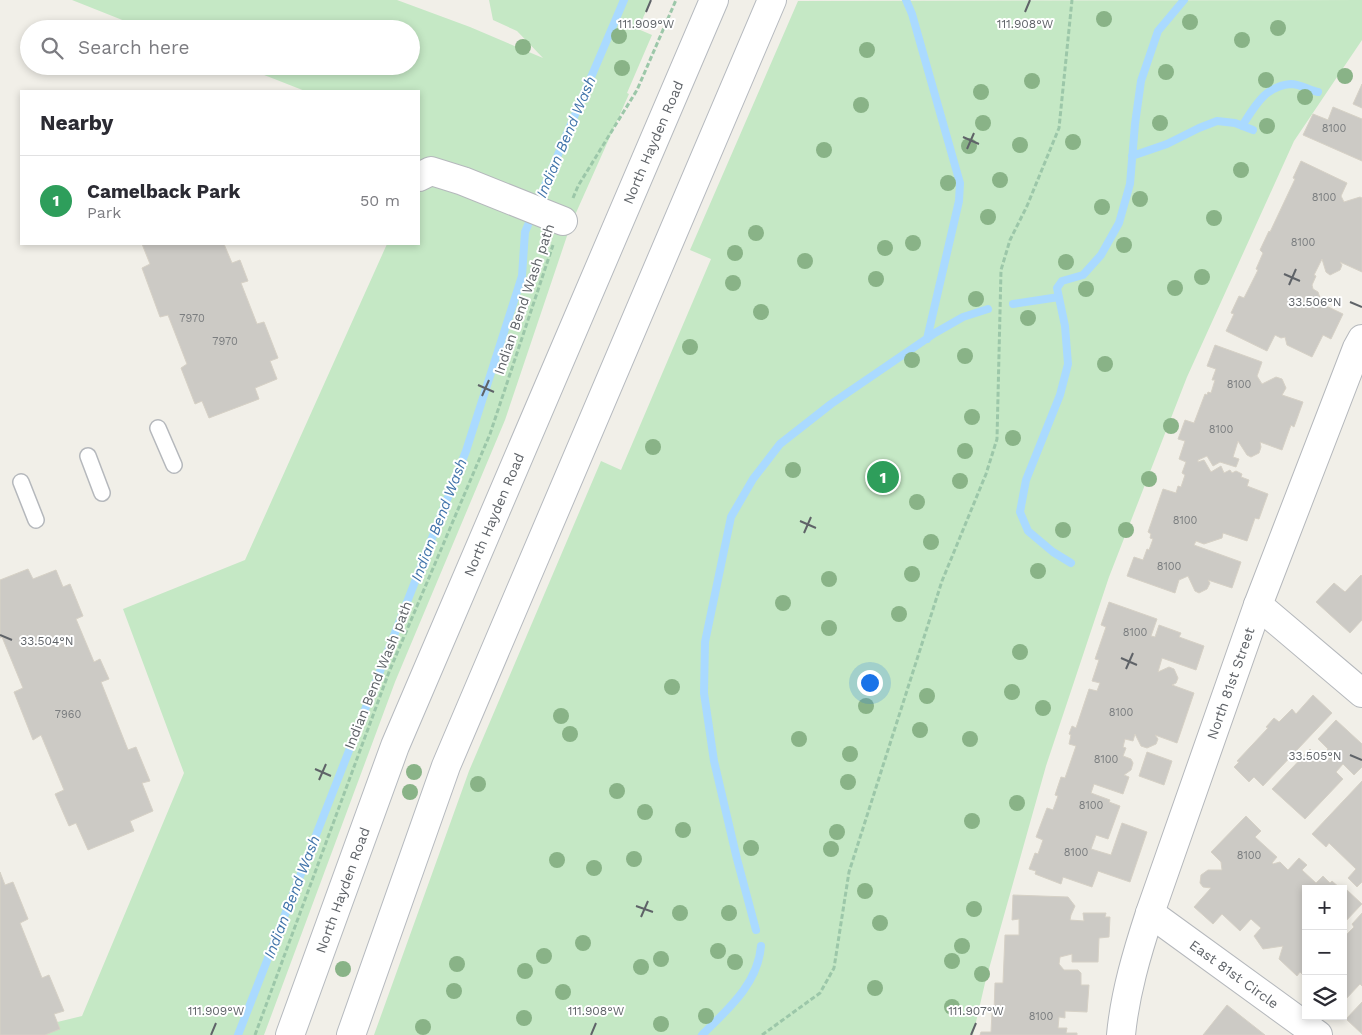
<!DOCTYPE html>
<html lang="en">
<head>
<meta charset="utf-8">
<style>
  :root { --surface:#fff; --page:#f7f7f7; --text:#2b2b33; --muted:#7c7c81; --line:#e1e1e2; --accent:#d93025 }
  body { margin:0; font-family:"Work Sans",sans-serif; background:var(--page); color:var(--text) }
  .controls { position:absolute; right:15px; bottom:15px; display:grid; overflow:hidden; border-radius:0px; box-shadow:0 2px 8px #0003 }
  .controls button { width:45px; height:45px; display:grid; place-items:center; padding:0; border:0; border-bottom:1px solid var(--line); background:var(--surface); color:var(--text); font:25px sans-serif }
  .you { position:absolute; left:869px; top:682px; width:18px; height:18px; margin:-12px; border:4px solid #fff; border-radius:50%; background:#1a73e8; box-shadow:0 0 0 8px #1a73e833 }
  .badge { display:grid; place-items:center; width:32px; height:32px; border-radius:50%; background:var(--accent); color:#fff; font-size:16px; font-weight:700 }
  .pin { position:absolute; translate:-50% -50%; border:2px solid #fff; box-shadow:0 1px 5px #0006 }
  .list { margin:0; padding:0; list-style:none }
  h2 { display:flex; justify-content:space-between; align-items:center; height:65px; margin:0; padding:0 20px; font-size:21px }
  h2 small { font-size:16px; font-weight:400; color:var(--muted) }
  .list li { display:grid; grid-template-columns:32px 1fr auto; gap:15px; align-items:center; box-sizing:border-box; height:90px; padding:0 20px; border-top:1px solid var(--line) }
  .list b { display:block; font-size:19px; white-space:nowrap }
  .list p { margin:0; font-size:16px; white-space:nowrap; color:var(--muted) }
  .list em { font-size:16px; font-style:normal; color:var(--muted) }
  .icon { flex:none; width:28px; height:28px; fill:none; stroke:currentColor; stroke-width:2; stroke-linecap:round; stroke-linejoin:round }
  .map { position:relative; flex:none; width:1362px; height:1035px; overflow:hidden }
  .search { position:absolute; background:var(--surface); box-shadow:0 2px 8px #0003; left:20px; top:20px; width:400px; height:55px; display:flex; align-items:center; gap:12px; box-sizing:border-box; padding:0 18px; border-radius:28px; color:var(--muted); font-size:19px }
  .panel { position:absolute; background:var(--surface); box-shadow:0 2px 8px #0003; left:20px; top:90px; width:400px; height:155px; border-radius:0px }
  .map>svg:first-child { display:block }
</style>
</head>
<body>
<div class="map">
<svg width="1362" height="1035" viewBox="0 0 1362 1035">
  <rect width="100%" height="100%" fill="#f1efe8"/>
  <path fill="#c5e8c5" d="M72 0H397L470 27 543 58 517 31 493 20 489 0H651L638 29 652 35 627 93 629 94 571 224 505 420 395 682 264 1035H4L82 1016 184 773 123 609 245 560 387 244H419V91H305L241 66H411V29H145Z
    M1362 0V40L1294 141 1187 377 1109 577 1046 766 985 983 973 1035H374L469 771 601 461 621 470 711 259 690 250 798 1Z"/>
  <g fill="none" stroke-linecap="round" stroke-linejoin="round">
    <path stroke="#aadaff" stroke-width="8" d="M906 0 912 14 960 183 959 201 927 339
      M1242 126C1255 106 1265 86 1291 84 1299 84 1310 90 1318 92
      M1132 156 1167 144 1199 128 1217 121 1235 123 1253 130
      M1013 304 1059 297
      M1071 563 1053 552 1028 531 1020 512 1026 480 1060 395 1068 364 1065 326 1057 288 1062 281 1083 275 1101 255 1119 223 1130 184 1135 124 1141 81 1158 31 1184 0
      M756 930 737 859 714 761 704 693 705 642 731 517 753 479 780 444 831 404 935 333 963 317 988 309
      M238 1035 466 451 522 276 525 232 624 0
      M702 1035C727 1010 758 984 761 946"/>
  </g>
  <path fill="#cccac5" stroke="#d6d1c6" d="M1362 84V108L1353 104Z
    M1333 107 1362 119V161L1303 135 1313 114 1328 120Z
    M1301 161 1347 183 1341 196 1344 202 1360 197 1362 198V272L1340 262 1342 265 1340 270 1330 275 1326 272 1322 259 1314 275 1316 276 1312 285 1313 289 1318 292 1322 304 1343 314 1331 339 1323 335 1312 357 1287 345 1285 337 1281 338 1275 335 1267 351 1226 331 1234 314 1231 313 1239 296 1244 298 1258 270 1256 269 1263 253 1260 250 1269 231 1270 232 1295 179 1293 178Z
    M142 244H224L232 263 240 260 248 281 241 283 257 324 264 322 278 358 270 361 277 379 255 388 259 399 209 418 202 401 195 404 181 368 187 364 168 315 160 317 142 268 150 264Z
    M1215 345 1262 362 1257 376 1262 384 1276 377 1282 379 1286 388 1282 395 1303 402 1294 427 1291 425 1282 450 1260 442 1261 447 1259 453 1251 457 1247 455 1238 441 1233 457 1239 459 1236 467 1220 462 1213 466 1207 456 1198 460V462L1204 460 1211 472 1221 466 1224 473 1230 470 1232 473 1236 471 1242 474 1241 477 1249 480 1247 486 1268 494 1259 519 1255 518 1247 541 1223 533 1222 538 1204 544 1196 541 1194 545 1241 562 1232 588 1208 580 1210 583 1207 589 1199 593 1195 591 1188 576 1179 580 1175 593 1127 576 1134 557 1143 560 1147 549 1149 550 1153 539 1150 538 1151 534 1148 532 1163 489 1176 493 1178 486 1181 487 1185 475 1182 473 1186 462 1179 459 1185 441 1178 439 1185 420 1194 423 1205 394 1207 395 1208 392 1211 393 1215 380H1212L1216 369 1207 366Z
    M28 569 33 579 56 570 63 587 70 584 83 616 76 619 94 662 100 659 109 679 101 682 128 750 136 747 150 781 142 783 153 811 130 821 134 831 88 850 76 823 69 826 55 794 64 790 41 735 33 740 14 692 23 688 2 637 0 638V580Z
    M1361 575 1362 576V620L1350 633 1316 602 1334 583 1345 592Z
    M1109 602 1157 619 1151 636 1155 637 1159 625 1181 633 1179 637 1204 646 1196 670 1162 658 1158 672 1169 667 1174 669 1178 678 1176 683 1172 685 1194 693 1177 743 1155 735 1158 739 1156 744 1147 748 1141 746 1135 734 1133 741 1125 739 1123 747 1126 748 1123 756 1131 759 1133 763 1131 770 1124 775 1129 777 1123 794 1094 784 1091 793 1110 800 1109 802 1120 806 1108 839 1096 835 1091 849 1111 855 1122 823 1147 832 1130 882 1098 871 1092 887 1063 877 1061 884 1035 874 1036 871 1029 869 1035 853 1038 854 1043 840 1036 837 1047 808 1053 810 1058 796 1055 795 1061 777 1065 778 1076 746 1069 744 1071 735 1069 734 1072 726 1076 728 1089 689 1097 691 1100 683 1092 681 1099 660 1095 659 1106 627 1101 625Z
    M1313 695 1332 713 1263 786 1254 777 1249 782 1234 767 1239 762 1237 761 1268 728 1266 727 1274 718 1279 722 1292 709 1296 714Z
    M1336 720 1362 744V767L1354 775 1343 764 1336 772 1343 779 1305 819 1272 789 1310 749 1319 758 1328 749 1318 739Z
    M1147 752 1172 761 1164 785 1139 776Z
    M1362 781V882L1357 887 1348 878 1356 869 1329 843 1326 847 1312 834Z
    M1246 816 1261 831 1255 837 1277 857 1272 863 1273 864 1280 862 1288 870 1299 858 1307 865 1302 870 1316 883 1323 876 1330 883 1332 881 1341 889H1306V978L1300 972 1297 976 1279 959 1283 946 1263 949 1254 936 1261 928 1251 919 1240 931 1222 914 1213 924 1194 907 1211 888 1203 887 1200 883 1201 875 1208 870H1222L1221 862 1211 852Z
    M0 872 5 885 13 882 28 919 20 923 42 978 49 975 64 1011 54 1014 60 1029 45 1035H0Z
    M1347 890 1362 904 1343 924V891Z
    M1013 895 1068 897 1075 906 1071 915 1070 920 1084 921 1083 913H1106L1105 917H1110L1109 937 1099 938 1098 962H1072V954L1060 957 1059 964 1064 970H1078L1081 973V985H1089L1087 1012 1065 1011V1018L1059 1017 1058 1028H1067L1066 1033H1077V1035H980L981 1032H991L992 1012H994L995 983H1003L1005 935H1019V919L1012 920Z
    M1362 913V986L1360 984 1345 1000 1343 998V930L1347 934 1354 927 1352 924Z
    M1362 1002V1034L1346 1019Z
    M1227 1005 1265 1035H1203Z"/>
  <g fill="none" stroke-linecap="round" stroke-linejoin="round">
    <defs>
      <path id="lane" d="M158 428 174 465
        M88 456 102 493
        M21 482 36 520"/>
      <g id="street">
        <path d="M419 177 431 171 463 181 563 221"/>
        <path d="M1258 605 1362 693"/>
        <path id="s1" d="M1150 913 1318 1035"/>
        <path id="s2" d="M1121 1035C1125 993 1137 953 1150 913L1258 605 1357 348 1362 339"/>
      </g>
      <g id="secondary">
        <path id="s3" d="M290 1035 395 746 714 0"/>
        <path d="M351 1035 446 766 772 0"/>
      </g>
    </defs>
    <use href="#lane" stroke="#b5b8bc" stroke-width="18"/>
    <use href="#street" stroke="#b5b8bc" stroke-width="30"/>
    <use href="#secondary" stroke="#b6babf" stroke-width="30"/>
    <path stroke="#9cc7a9" stroke-width="3" stroke-dasharray="5 2.5" stroke-linecap="butt" d="M573 198 578 186 637 90 676 0
      M255 1035 389 672 490 434 553 245
      M762 1035 820 993 834 968 849 872 942 581 986 474 997 439 1001 270 1010 240 1027 206 1059 128 1072 0"/>
    <use href="#lane" stroke="#fff" stroke-width="15"/>
    <use href="#street" stroke="#fff" stroke-width="28"/>
    <use href="#secondary" stroke="#fff" stroke-width="28"/>
  </g>
  <g fill="#89b387">
    <circle cx="1104" cy="19" r="8"/>
    <circle cx="1190" cy="22" r="8"/>
    <circle cx="1278" cy="28" r="8"/>
    <circle cx="619" cy="36" r="8"/>
    <circle cx="1242" cy="40" r="8"/>
    <circle cx="523" cy="47" r="8"/>
    <circle cx="867" cy="50" r="8"/>
    <circle cx="622" cy="68" r="8"/>
    <circle cx="1166" cy="72" r="8"/>
    <circle cx="1345" cy="76" r="8"/>
    <circle cx="1266" cy="80" r="8"/>
    <circle cx="1032" cy="81" r="8"/>
    <circle cx="981" cy="92" r="8"/>
    <circle cx="1305" cy="97" r="8"/>
    <circle cx="861" cy="105" r="8"/>
    <circle cx="983" cy="123" r="8"/>
    <circle cx="1160" cy="123" r="8"/>
    <circle cx="1267" cy="126" r="8"/>
    <circle cx="1073" cy="142" r="8"/>
    <circle cx="1020" cy="145" r="8"/>
    <circle cx="969" cy="146" r="8"/>
    <circle cx="824" cy="150" r="8"/>
    <circle cx="1241" cy="170" r="8"/>
    <circle cx="1000" cy="180" r="8"/>
    <circle cx="948" cy="183" r="8"/>
    <circle cx="1140" cy="199" r="8"/>
    <circle cx="1102" cy="207" r="8"/>
    <circle cx="988" cy="217" r="8"/>
    <circle cx="1214" cy="218" r="8"/>
    <circle cx="756" cy="233" r="8"/>
    <circle cx="913" cy="243" r="8"/>
    <circle cx="1124" cy="245" r="8"/>
    <circle cx="885" cy="248" r="8"/>
    <circle cx="735" cy="253" r="8"/>
    <circle cx="805" cy="261" r="8"/>
    <circle cx="1066" cy="262" r="8"/>
    <circle cx="1202" cy="277" r="8"/>
    <circle cx="876" cy="279" r="8"/>
    <circle cx="733" cy="283" r="8"/>
    <circle cx="1175" cy="288" r="8"/>
    <circle cx="1086" cy="289" r="8"/>
    <circle cx="976" cy="299" r="8"/>
    <circle cx="761" cy="312" r="8"/>
    <circle cx="1028" cy="318" r="8"/>
    <circle cx="690" cy="347" r="8"/>
    <circle cx="965" cy="356" r="8"/>
    <circle cx="912" cy="360" r="8"/>
    <circle cx="1105" cy="364" r="8"/>
    <circle cx="972" cy="417" r="8"/>
    <circle cx="1171" cy="426" r="8"/>
    <circle cx="1013" cy="438" r="8"/>
    <circle cx="653" cy="447" r="8"/>
    <circle cx="965" cy="451" r="8"/>
    <circle cx="793" cy="470" r="8"/>
    <circle cx="1149" cy="479" r="8"/>
    <circle cx="960" cy="481" r="8"/>
    <circle cx="917" cy="502" r="8"/>
    <circle cx="1063" cy="530" r="8"/>
    <circle cx="1126" cy="530" r="8"/>
    <circle cx="931" cy="542" r="8"/>
    <circle cx="1038" cy="571" r="8"/>
    <circle cx="912" cy="574" r="8"/>
    <circle cx="829" cy="579" r="8"/>
    <circle cx="783" cy="603" r="8"/>
    <circle cx="899" cy="614" r="8"/>
    <circle cx="829" cy="628" r="8"/>
    <circle cx="1020" cy="652" r="8"/>
    <circle cx="672" cy="687" r="8"/>
    <circle cx="1012" cy="692" r="8"/>
    <circle cx="927" cy="696" r="8"/>
    <circle cx="866" cy="706" r="8"/>
    <circle cx="1043" cy="708" r="8"/>
    <circle cx="561" cy="716" r="8"/>
    <circle cx="920" cy="730" r="8"/>
    <circle cx="570" cy="734" r="8"/>
    <circle cx="799" cy="739" r="8"/>
    <circle cx="970" cy="739" r="8"/>
    <circle cx="850" cy="754" r="8"/>
    <circle cx="414" cy="772" r="8"/>
    <circle cx="848" cy="782" r="8"/>
    <circle cx="478" cy="784" r="8"/>
    <circle cx="617" cy="791" r="8"/>
    <circle cx="410" cy="792" r="8"/>
    <circle cx="1017" cy="803" r="8"/>
    <circle cx="645" cy="812" r="8"/>
    <circle cx="972" cy="821" r="8"/>
    <circle cx="683" cy="830" r="8"/>
    <circle cx="837" cy="832" r="8"/>
    <circle cx="751" cy="848" r="8"/>
    <circle cx="831" cy="849" r="8"/>
    <circle cx="634" cy="859" r="8"/>
    <circle cx="557" cy="860" r="8"/>
    <circle cx="594" cy="868" r="8"/>
    <circle cx="865" cy="891" r="8"/>
    <circle cx="974" cy="909" r="8"/>
    <circle cx="680" cy="913" r="8"/>
    <circle cx="729" cy="913" r="8"/>
    <circle cx="880" cy="923" r="8"/>
    <circle cx="583" cy="943" r="8"/>
    <circle cx="962" cy="946" r="8"/>
    <circle cx="718" cy="951" r="8"/>
    <circle cx="544" cy="956" r="8"/>
    <circle cx="661" cy="959" r="8"/>
    <circle cx="952" cy="961" r="8"/>
    <circle cx="735" cy="962" r="8"/>
    <circle cx="457" cy="964" r="8"/>
    <circle cx="641" cy="967" r="8"/>
    <circle cx="343" cy="969" r="8"/>
    <circle cx="525" cy="971" r="8"/>
    <circle cx="982" cy="974" r="8"/>
    <circle cx="875" cy="988" r="8"/>
    <circle cx="454" cy="991" r="8"/>
    <circle cx="563" cy="992" r="8"/>
    <circle cx="952" cy="1007" r="8"/>
    <circle cx="706" cy="1016" r="8"/>
    <circle cx="524" cy="1018" r="8"/>
    <circle cx="661" cy="1024" r="8"/>
    <circle cx="423" cy="1027" r="8"/>
  </g>
  <path fill="none" stroke="#5f6368" stroke-width="2" d="M646 12 651 0M1025 12 1030 0M963 137 979 144M967 149 974 133M1284 274 1300 281M1289 285 1296 269M1350 302 1362 307M478 385 494 392M482 396 489 380M800 521 816 528M804 533 811 517M0 635 12 640M1121 658 1137 665M1126 669 1133 653M1350 755 1362 760M315 769 331 776M319 780 326 764M636 906 653 912M641 917 648 901M211 1035 216 1023M591 1035 596 1023M971 1035 976 1023"/>
  <g text-anchor="middle" stroke-width="4" stroke-linejoin="round" paint-order="stroke">
    <g font-size="11" fill="#7a7d7f">
      <text x="1334" y="132">8100</text>
      <text x="1324" y="201">8100</text>
      <text x="1303" y="246">8100</text>
      <text x="192" y="322">7970</text>
      <text x="225" y="345">7970</text>
      <text x="1239" y="388">8100</text>
      <text x="1221" y="433">8100</text>
      <text x="1185" y="524">8100</text>
      <text x="1169" y="570">8100</text>
      <text x="1135" y="636">8100</text>
      <text x="1121" y="716">8100</text>
      <text x="68" y="718">7960</text>
      <text x="1106" y="763">8100</text>
      <text x="1091" y="809">8100</text>
      <text x="1076" y="856">8100</text>
      <text x="1249" y="859">8100</text>
      <text x="1041" y="1020">8100</text>
    </g>
    <g font-size="14" fill="#5f6368" stroke="#fff">
      <text dy="5" stroke="none"><textPath href="#s3" startOffset="964">North Hayden Road</textPath></text>
      <text transform="translate(524 299) rotate(-71)" y="5">Indian Bend Wash path</text>
      <text dy="5" stroke="none"><textPath href="#s3" startOffset="559">North Hayden Road</textPath></text>
      <text transform="translate(378 675) rotate(-68)" y="5">Indian Bend Wash path</text>
      <text dy="5" stroke="none"><textPath href="#s2" startOffset="369">North 81st Street</textPath></text>
      <text dy="5" stroke="none"><textPath href="#s3" startOffset="154">North Hayden Road</textPath></text>
      <text dy="5" stroke="none"><textPath href="#s1" startOffset="104">East 81st Circle</textPath></text>
    </g>
    <g font-size="15" font-style="italic" fill="#4174aa" stroke="#fff">
      <text transform="translate(566 137) rotate(-67)" y="5">Indian Bend Wash</text>
      <text transform="translate(439 520) rotate(-69)" y="5">Indian Bend Wash</text>
      <text transform="translate(292 897) rotate(-69)" y="5">Indian Bend Wash</text>
    </g>
  </g>
  <g font-size="12" text-anchor="middle" fill="#5f6368" stroke="#fff" stroke-width="4" stroke-linejoin="round" paint-order="stroke">
    <text x="646" y="28">111.909°W</text>
    <text x="1025" y="28">111.908°W</text>
    <text x="1315" y="306">33.506°N</text>
    <text x="47" y="645">33.504°N</text>
    <text x="1315" y="760">33.505°N</text>
    <text x="216" y="1015">111.909°W</text>
    <text x="596" y="1015">111.908°W</text>
    <text x="976" y="1015">111.907°W</text>
  </g>
</svg>
<div class="controls">
<button>+</button>
<button>−</button>
<button><svg class="icon" aria-label="layers" viewBox="0 0 24 24"><path d="M12 4l9 5-9 5-9-5zM3 14l9 5 9-5"/></svg></button>
</div>
<div class="you"></div>
<div class="pin badge" style="left:883px;top:477px;background:#2e9e5b">1</div>
<div class="search"><svg class="icon" aria-label="search" viewBox="0 0 24 24"><circle cx="10" cy="10" r="6"/><path d="M15 15l6 6"/></svg>Search here</div>
<section class="panel">
<h2>Nearby<small></small></h2>
<ul class="list">
<li><span class="badge" style="background:#2e9e5b">1</span><div><b>Camelback Park</b><p>Park</p></div><em>50 m</em></li>
</ul>
</section>
</div>
</body>
</html>
